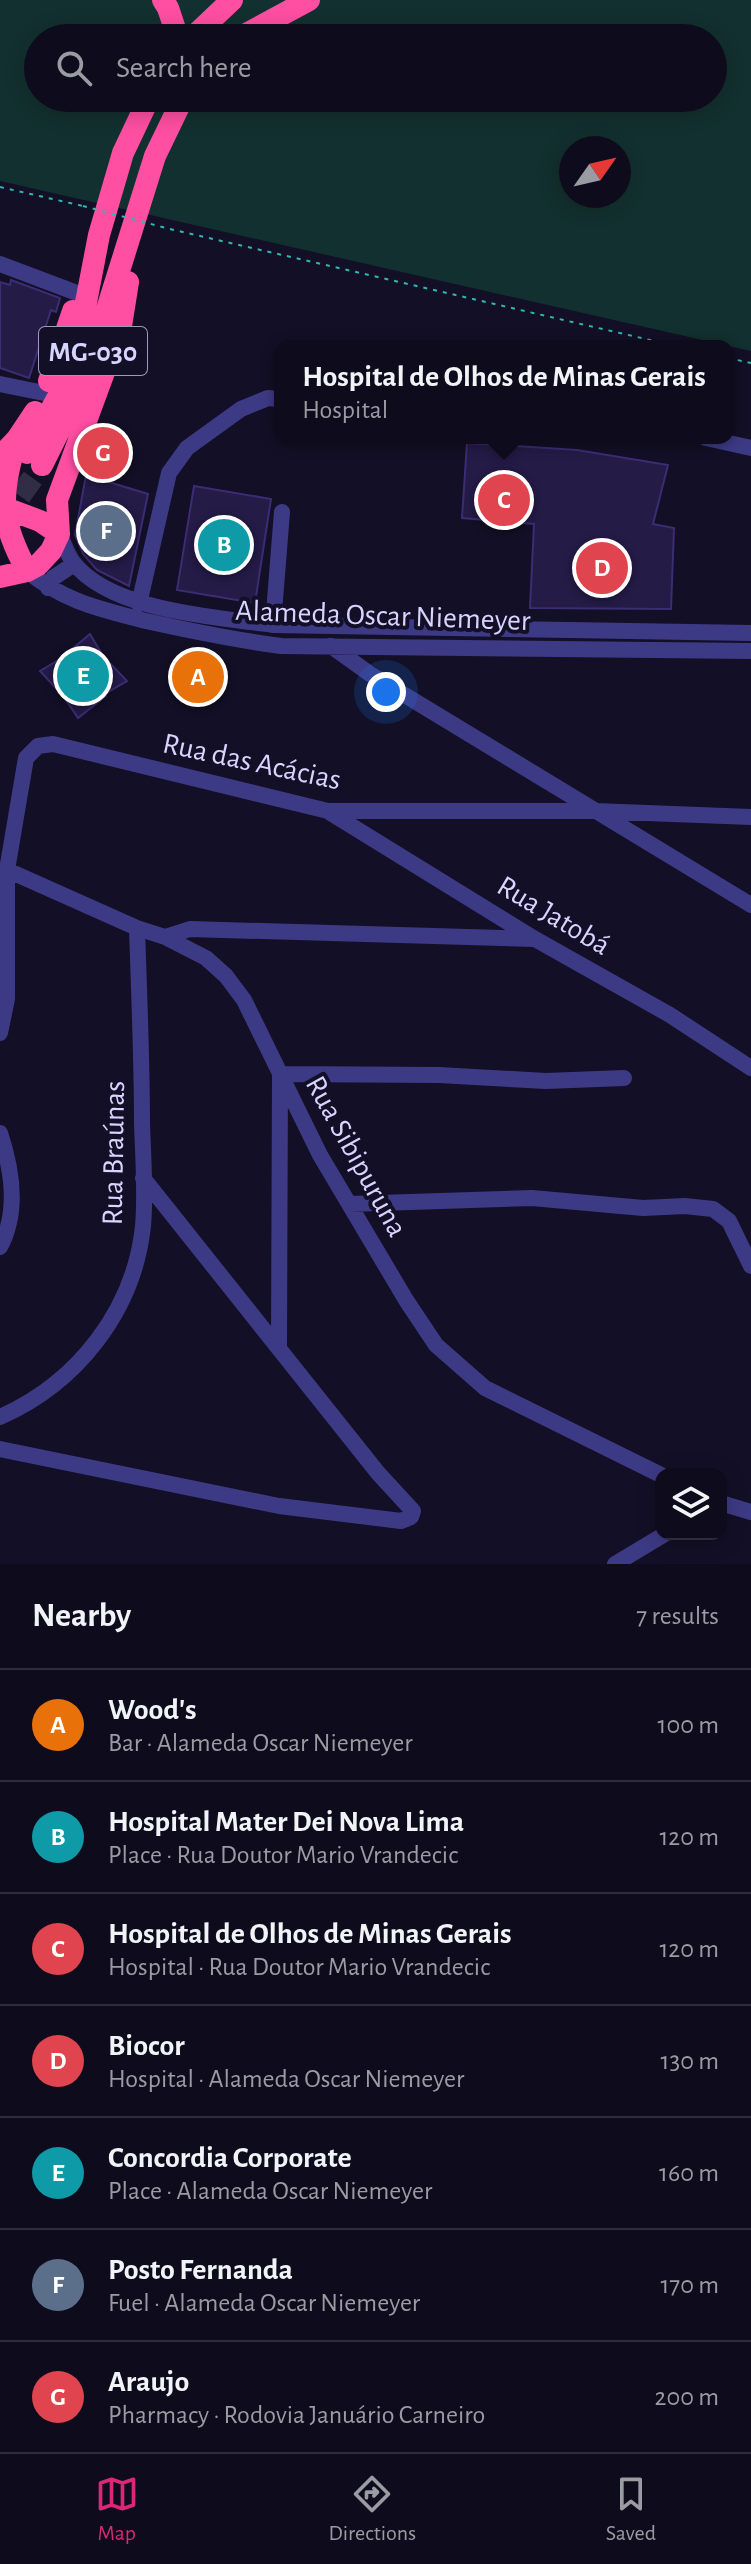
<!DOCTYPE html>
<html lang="en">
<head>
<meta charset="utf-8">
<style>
  :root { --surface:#0e0b1c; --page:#1c1929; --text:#f1f3f6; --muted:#9b9ba3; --line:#2e2b3b; --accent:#db2777 }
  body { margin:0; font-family:"Alegreya Sans",sans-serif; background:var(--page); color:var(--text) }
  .controls { position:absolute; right:24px; bottom:24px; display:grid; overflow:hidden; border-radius:16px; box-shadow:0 4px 20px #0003 }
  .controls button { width:72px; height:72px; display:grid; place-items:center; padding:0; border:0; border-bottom:2px solid var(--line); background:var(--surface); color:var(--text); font:40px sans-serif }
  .compass { position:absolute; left:559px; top:136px; width:72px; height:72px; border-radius:50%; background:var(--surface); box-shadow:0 4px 20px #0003; rotate:56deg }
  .you { position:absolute; left:386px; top:692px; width:28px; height:28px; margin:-20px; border:6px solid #fff; border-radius:50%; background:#1a73e8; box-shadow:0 0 0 12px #1a73e833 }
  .badge { display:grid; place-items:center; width:52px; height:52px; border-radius:50%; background:var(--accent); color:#fff; font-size:26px; font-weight:700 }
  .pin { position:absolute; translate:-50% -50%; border:4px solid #fff; box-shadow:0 2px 8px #0006 }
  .popup { position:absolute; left:274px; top:340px; width:460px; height:104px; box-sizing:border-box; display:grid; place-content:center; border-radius:16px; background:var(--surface); filter:drop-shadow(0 2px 6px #0005); font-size:26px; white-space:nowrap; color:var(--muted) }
  .popup b { font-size:30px; color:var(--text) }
  .popup::after { content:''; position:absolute; left:50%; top:100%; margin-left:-16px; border:16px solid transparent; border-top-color:var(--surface) }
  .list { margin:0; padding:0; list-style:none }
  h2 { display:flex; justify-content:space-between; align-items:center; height:104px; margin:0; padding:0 32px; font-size:34px }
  h2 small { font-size:26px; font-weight:400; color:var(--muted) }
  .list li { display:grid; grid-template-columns:52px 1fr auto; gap:24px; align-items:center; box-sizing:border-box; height:112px; padding:0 32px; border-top:2px solid var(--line) }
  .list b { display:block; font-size:30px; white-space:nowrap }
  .list p { margin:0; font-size:26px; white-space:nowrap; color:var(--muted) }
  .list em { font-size:26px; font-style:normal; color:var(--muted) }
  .icon { flex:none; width:44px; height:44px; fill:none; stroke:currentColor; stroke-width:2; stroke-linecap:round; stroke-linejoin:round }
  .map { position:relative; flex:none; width:751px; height:1564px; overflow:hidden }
  .search { position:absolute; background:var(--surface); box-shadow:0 4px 20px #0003; left:24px; right:24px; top:24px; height:88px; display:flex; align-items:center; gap:20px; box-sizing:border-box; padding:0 28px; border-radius:44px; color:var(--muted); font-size:30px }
  .sheet { height:888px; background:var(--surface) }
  nav { display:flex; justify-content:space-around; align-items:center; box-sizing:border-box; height:112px; border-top:2px solid var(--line); background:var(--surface); font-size:22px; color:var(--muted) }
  nav a { display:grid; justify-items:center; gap:4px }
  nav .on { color:var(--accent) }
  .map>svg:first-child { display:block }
</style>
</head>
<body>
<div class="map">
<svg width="751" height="1564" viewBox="0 0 751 1564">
  <rect width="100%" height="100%" fill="#130f26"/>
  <path fill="#12302f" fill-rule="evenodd" d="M0 0H751V351L0 181ZM38 38H713V98H38ZM571 148H619V196H571Z"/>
  <path fill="#241b47" stroke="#3b2d73" stroke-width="2" d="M11 280 60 298 56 312 51 310 29 378 0 368V282L10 285Z
    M467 443 577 450 668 465 653 524 674 528 671 609 530 608 534 524 462 518Z
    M86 475 148 494 129 586 97 570 83 554 75 535Z
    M194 486 271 499 255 603 177 590Z
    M90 634 103 656 127 681 105 694 106 696 78 718 64 697 40 671 60 659Z"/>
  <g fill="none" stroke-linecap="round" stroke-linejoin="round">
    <path stroke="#312d47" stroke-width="22" stroke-dasharray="22 11" stroke-linecap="butt" d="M1 523 42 465"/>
    <path stroke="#2fb8b0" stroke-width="2" stroke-dasharray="4 6" stroke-linecap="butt" d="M0 187 83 206
      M170 229 676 346
      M728 358 751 363"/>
    <path stroke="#3d3a85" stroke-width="16" d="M0 264 77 293
      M0 384 44 393
      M706 438 751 448
      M59 534C64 543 67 554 73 562 110 611 216 617 273 625L751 633
      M27 571C65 602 100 609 146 621 191 631 235 640 281 646L751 651
      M48 588 53 578 74 564
      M139 604 169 473 187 448 241 409 268 398 280 399
      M273 625 282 512
      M331 646 370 674 751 905
      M329 812 535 939 670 1015 751 1068
      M7 870 137 928 165 937 206 958 226 976 244 1000 320 1155 406 1300 436 1345 485 1388 661 1475
      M165 937 190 929 534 939
      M0 1033 7 999V870L26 758 38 746 53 744 328 811H595L751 817
      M0 1133C12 1169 19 1212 0 1247
      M349 1204 532 1198 643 1208 685 1206 713 1209 729 1221 751 1266
      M279 1346 280 1074 439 1075 546 1081 624 1078
      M0 1417C77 1383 134 1311 143 1226 146 1192 143 1157 142 1123 142 1058 139 993 137 928
      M0 1449 279 1506 401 1521 411 1517 413 1511 378 1473 143 1178
      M721 1503 751 1512
      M615 1564 665 1534"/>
    <path stroke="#ff4fa3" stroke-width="22" d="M163 0 168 8 178 38
      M192 38 232 0
      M239 38 309 0
      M49 381 73 311
      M15 444C0 500 0 520 27 571
      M27 453 58 397 77 349 99 235 123 153 149 98
      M0 457 17 439 35 412
      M42 465 74 401 92 357 155 156 183 98
      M0 506 40 521 59 534
      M0 577 27 571 38 565 51 551 59 534 57 500 121 326 128 282"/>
    <path stroke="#2fb8b0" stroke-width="2" stroke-dasharray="4 6" stroke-linecap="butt" d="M83 206 170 229"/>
  </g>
  <g text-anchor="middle" stroke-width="8" stroke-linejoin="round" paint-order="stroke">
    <rect fill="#130f26" stroke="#9e99be" stroke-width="2" x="39" y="327" width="108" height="48" rx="6"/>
    <g font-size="28" font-weight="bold" fill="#d9d4ff">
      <text x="93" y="361">MG-030</text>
    </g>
    <g font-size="30" fill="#d9d4ff" stroke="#130f26">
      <text transform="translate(383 615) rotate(2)" y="10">Alameda Oscar Niemeyer</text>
      <text transform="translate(252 761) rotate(12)" y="10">Rua das Acácias</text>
      <text transform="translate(554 915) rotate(31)" y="10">Rua Jatobá</text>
      <text transform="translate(113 1153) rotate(-89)" y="10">Rua Braúnas</text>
      <text transform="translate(357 1156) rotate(61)" y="10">Rua Sibipuruna</text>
    </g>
  </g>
</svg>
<div class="controls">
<button><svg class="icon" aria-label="layers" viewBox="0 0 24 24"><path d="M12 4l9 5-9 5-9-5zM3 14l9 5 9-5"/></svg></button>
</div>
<svg class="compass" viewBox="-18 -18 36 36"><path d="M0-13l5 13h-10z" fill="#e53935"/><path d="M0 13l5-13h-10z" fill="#9b9ba3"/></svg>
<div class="you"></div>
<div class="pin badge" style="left:198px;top:677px;background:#e8710a">A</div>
<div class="pin badge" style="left:224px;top:545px;background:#0f9aa8">B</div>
<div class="pin badge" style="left:504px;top:500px;background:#e0444e">C</div>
<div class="popup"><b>Hospital de Olhos de Minas Gerais</b>Hospital</div>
<div class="pin badge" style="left:602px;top:568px;background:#e0444e">D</div>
<div class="pin badge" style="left:83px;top:676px;background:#0f9aa8">E</div>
<div class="pin badge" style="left:106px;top:531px;background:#5c6f8a">F</div>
<div class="pin badge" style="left:103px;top:453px;background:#e0444e">G</div>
<div class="search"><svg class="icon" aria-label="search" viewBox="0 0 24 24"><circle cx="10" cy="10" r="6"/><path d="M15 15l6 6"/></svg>Search here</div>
</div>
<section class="sheet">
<h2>Nearby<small>7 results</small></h2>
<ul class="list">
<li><span class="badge" style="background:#e8710a">A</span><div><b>Wood's</b><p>Bar · Alameda Oscar Niemeyer</p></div><em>100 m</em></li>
<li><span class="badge" style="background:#0f9aa8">B</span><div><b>Hospital Mater Dei Nova Lima</b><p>Place · Rua Doutor Mario Vrandecic</p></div><em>120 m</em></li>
<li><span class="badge" style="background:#e0444e">C</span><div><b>Hospital de Olhos de Minas Gerais</b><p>Hospital · Rua Doutor Mario Vrandecic</p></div><em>120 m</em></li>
<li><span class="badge" style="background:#e0444e">D</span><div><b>Biocor</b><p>Hospital · Alameda Oscar Niemeyer</p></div><em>130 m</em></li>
<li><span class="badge" style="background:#0f9aa8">E</span><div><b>Concordia Corporate</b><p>Place · Alameda Oscar Niemeyer</p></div><em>160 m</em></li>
<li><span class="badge" style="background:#5c6f8a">F</span><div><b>Posto Fernanda</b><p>Fuel · Alameda Oscar Niemeyer</p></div><em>170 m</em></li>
<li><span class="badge" style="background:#e0444e">G</span><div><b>Araujo</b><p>Pharmacy · Rodovia Januário Carneiro</p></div><em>200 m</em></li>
</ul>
</section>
<nav>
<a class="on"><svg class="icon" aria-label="map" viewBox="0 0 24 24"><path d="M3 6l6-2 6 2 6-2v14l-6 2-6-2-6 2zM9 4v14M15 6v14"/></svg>Map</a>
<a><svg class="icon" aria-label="directions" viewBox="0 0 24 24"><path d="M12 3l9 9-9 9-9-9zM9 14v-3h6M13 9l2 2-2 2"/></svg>Directions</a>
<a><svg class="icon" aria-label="saved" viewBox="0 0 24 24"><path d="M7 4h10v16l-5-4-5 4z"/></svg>Saved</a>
</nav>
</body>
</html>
